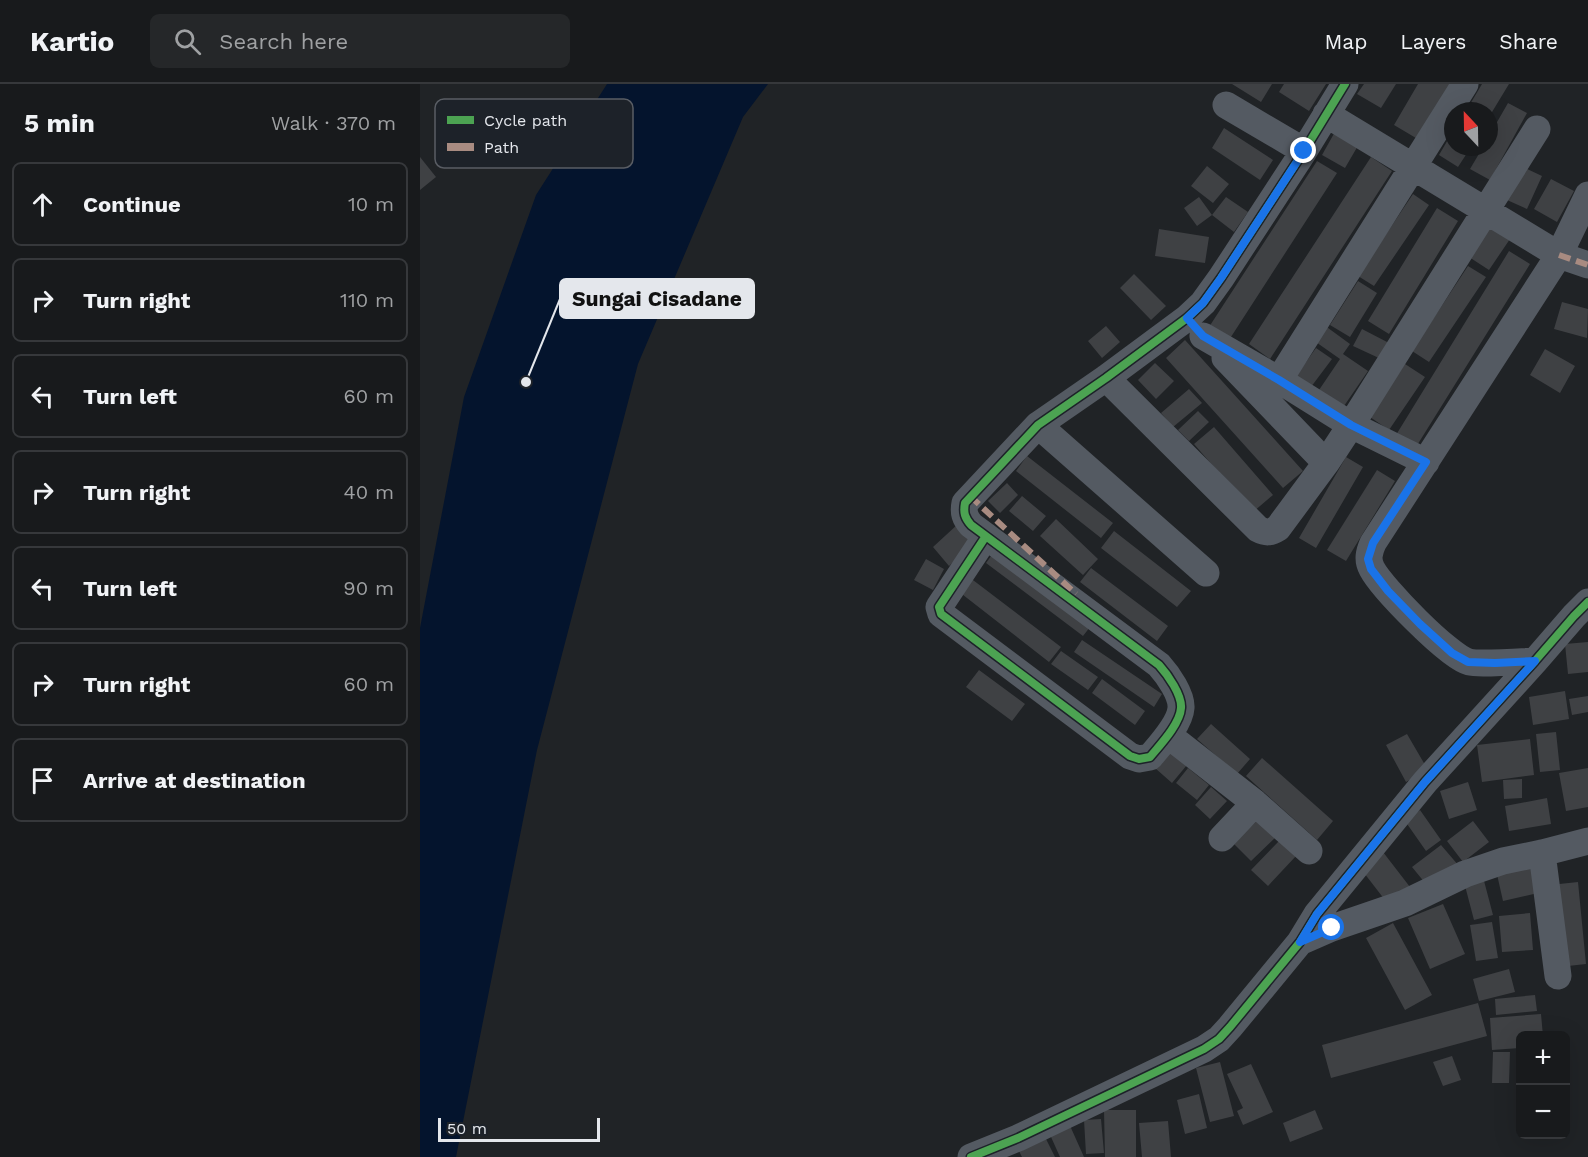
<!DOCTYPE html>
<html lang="en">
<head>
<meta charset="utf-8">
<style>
  :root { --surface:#181a1c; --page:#252729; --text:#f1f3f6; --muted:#9fa1a3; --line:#36383b }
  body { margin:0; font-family:"Work Sans",sans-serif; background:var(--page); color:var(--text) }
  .controls { position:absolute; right:18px; bottom:18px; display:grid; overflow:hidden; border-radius:9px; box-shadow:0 6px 24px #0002 }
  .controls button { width:54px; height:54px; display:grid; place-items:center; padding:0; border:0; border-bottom:2px solid var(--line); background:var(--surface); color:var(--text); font:30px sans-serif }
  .compass { position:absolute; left:1024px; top:18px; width:54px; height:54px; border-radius:50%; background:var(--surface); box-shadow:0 6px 24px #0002; rotate:338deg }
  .scale { position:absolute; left:18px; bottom:15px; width:162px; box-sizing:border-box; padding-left:6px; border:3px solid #e4e7ec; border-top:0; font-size:16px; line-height:21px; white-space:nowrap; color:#e4e7ec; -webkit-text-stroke:4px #1d2229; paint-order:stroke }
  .stop { position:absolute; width:18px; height:18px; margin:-14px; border:4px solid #1a73e8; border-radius:50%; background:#fff }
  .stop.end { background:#1a73e8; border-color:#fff; box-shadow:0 2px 6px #0008 }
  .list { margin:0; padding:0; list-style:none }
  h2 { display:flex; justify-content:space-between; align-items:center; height:78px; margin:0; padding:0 24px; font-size:26px }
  h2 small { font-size:20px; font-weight:400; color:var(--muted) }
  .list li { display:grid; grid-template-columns:39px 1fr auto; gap:18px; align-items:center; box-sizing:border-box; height:84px; margin:0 12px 12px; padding:0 12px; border:2px solid var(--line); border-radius:9px }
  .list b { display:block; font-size:22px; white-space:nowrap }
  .list em { font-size:20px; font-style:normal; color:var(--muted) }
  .icon { flex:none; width:33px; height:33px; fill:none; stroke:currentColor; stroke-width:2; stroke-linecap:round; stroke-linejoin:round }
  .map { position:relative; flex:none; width:1168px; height:1073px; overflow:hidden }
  header { display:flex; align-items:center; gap:36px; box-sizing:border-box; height:84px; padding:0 30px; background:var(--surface); border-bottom:2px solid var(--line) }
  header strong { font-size:28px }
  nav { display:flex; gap:33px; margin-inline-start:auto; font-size:21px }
  .search { width:420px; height:54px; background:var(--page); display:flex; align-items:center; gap:15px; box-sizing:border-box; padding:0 21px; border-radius:9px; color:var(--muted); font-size:22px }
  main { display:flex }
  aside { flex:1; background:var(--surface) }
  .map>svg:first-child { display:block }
</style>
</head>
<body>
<header>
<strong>Kartio</strong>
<div class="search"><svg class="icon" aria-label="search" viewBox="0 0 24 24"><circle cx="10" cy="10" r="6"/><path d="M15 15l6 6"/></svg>Search here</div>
<nav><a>Map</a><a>Layers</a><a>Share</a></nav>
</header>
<main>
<aside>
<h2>5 min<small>Walk · 370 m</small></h2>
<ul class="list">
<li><svg class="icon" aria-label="ahead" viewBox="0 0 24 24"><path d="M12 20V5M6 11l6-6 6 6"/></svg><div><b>Continue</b></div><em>10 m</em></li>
<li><svg class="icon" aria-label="right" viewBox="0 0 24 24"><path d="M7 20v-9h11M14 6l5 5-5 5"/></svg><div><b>Turn right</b></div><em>110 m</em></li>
<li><svg class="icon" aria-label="left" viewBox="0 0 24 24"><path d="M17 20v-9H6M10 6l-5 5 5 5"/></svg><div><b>Turn left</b></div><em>60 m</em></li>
<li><svg class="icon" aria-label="right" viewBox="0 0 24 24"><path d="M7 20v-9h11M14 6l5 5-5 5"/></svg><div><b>Turn right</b></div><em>40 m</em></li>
<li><svg class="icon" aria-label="left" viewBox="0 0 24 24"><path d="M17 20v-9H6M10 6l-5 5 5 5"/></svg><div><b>Turn left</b></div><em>90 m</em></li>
<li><svg class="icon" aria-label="right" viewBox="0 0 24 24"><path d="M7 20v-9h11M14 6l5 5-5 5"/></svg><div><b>Turn right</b></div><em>60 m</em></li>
<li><svg class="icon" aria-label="arrive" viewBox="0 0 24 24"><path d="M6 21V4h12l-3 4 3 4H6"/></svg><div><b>Arrive at destination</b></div></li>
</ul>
</aside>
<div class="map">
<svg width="1168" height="1073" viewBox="0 0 1168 1073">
  <rect width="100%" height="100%" fill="#202326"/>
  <path fill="#04142d" d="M187 0H348L323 33 218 280 117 666 36 1073H0V544L44 313 116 111Z"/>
  <path fill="#3f4144" d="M812 0H852L841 18Z
    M864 0H906L889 27 859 8Z
    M944 0H976L961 24 937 10Z
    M998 0H1035L1001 57 974 41Z
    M1062 0H1089L1069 33V27H1046Z
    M1088 19 1107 29 1070 96 1050 85 1063 63H1069V52Z
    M804 44 853 76 840 96 792 64Z
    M916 46 939 60 925 84 902 71Z
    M1033 47V63H1051L1038 83 1019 71Z
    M0 73 16 93 0 106Z
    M951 73 972 87 850 275 829 260Z
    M897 77 917 89 809 256 789 243Z
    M787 82 809 100 793 119 771 102Z
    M1103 83 1122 92 1107 125 1087 116Z
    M1131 95 1154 107 1137 138 1114 125Z
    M993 110 1009 121 954 202 938 192Z
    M779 113 792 131 777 142 764 124Z
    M806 113 828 128 814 148 792 131Z
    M1017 124 1038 137 969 250 948 237Z
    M1070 141 1090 155 1069 186 1049 173Z
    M739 145 789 153 785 179 735 172Z
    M1089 167 1110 180 996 363 976 351Z
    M1048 182 1066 193 1009 278 992 267Z
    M714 190 746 222 731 236 700 204Z
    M938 197 957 209 930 253 910 241Z
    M1142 218 1168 225 1167 254 1134 245Z
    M904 241 930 260 923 270 948 287 924 322 899 306 920 275 893 256Z
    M686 242 700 258 682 274 668 257Z
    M942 245 969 259 961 275 933 262Z
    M765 256 883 387 863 404 746 274Z
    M896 264 912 275 891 303 876 292Z
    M1125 265 1155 282 1140 309 1110 291Z
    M735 279 754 297 736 315 718 296Z
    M985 280 1005 293 969 346 950 333Z
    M769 305 782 319 753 343 741 329Z
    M778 327 789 338 769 357 758 346Z
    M794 343 853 411 833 428 774 360Z
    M607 372 693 439 681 454 596 387Z
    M926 373 943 383 896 464 879 454Z
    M957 386 975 397 926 477 907 466Z
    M587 399 598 411 580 429 568 417Z
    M602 412 626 432 613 447 589 427Z
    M636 435 678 475 663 491 620 452Z
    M538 440 555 458 529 482 513 463Z
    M694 447 771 507 757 523 681 464Z
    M577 464 674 538 663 552 566 479Z
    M506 475 524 485 513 506 494 496Z
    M671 484 748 542 737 557 660 498Z
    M549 493 641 563 629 578 538 507Z
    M662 556 742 610 734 623 654 568Z
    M1168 558V588L1148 590 1145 560Z
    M641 567 678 593 668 606 631 580Z
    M559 586 605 620 592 637 546 603Z
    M682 595 725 627 715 641 672 609Z
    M1145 607 1149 635 1113 641 1109 613Z
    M1168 612V628L1152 631 1149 615Z
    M791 640 830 675 817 690 777 655Z
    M1136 648 1140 686 1120 688 1116 650Z
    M987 650 1008 686 986 698 966 661Z
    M1110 655 1114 691 1062 698 1057 661Z
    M750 667 767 681 752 699 735 684Z
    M842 674 913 737 897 756 826 692Z
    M768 684 789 701 777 716 756 699Z
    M1168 684V723L1146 727 1139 689Z
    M1102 695V714L1084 715 1083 696Z
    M1048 698 1057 726 1029 735 1020 707Z
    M791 703 807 717 790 735 775 721Z
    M1127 714 1131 740 1089 747 1085 722Z
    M1000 726 1021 756 1006 767 985 737Z
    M841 733 858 751 831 777 813 759Z
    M1053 737 1069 758 1043 778 1027 757Z
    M860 756 876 772 848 802 831 786Z
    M1021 761 1039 782 1010 805 992 783Z
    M963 768 990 803 968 820 941 785Z
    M1111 778 1118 809 1083 817 1076 786Z
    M1063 793 1073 831 1054 836 1044 798Z
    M1158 798 1166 880 1139 883 1130 801Z
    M1023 820 1045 870 1010 885 988 834Z
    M1110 829 1113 866 1082 868 1079 832Z
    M1072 838 1078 874 1056 877 1050 841Z
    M973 839 1012 911 985 926 946 854Z
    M1089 885 1095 908 1059 917 1053 895Z
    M1115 911 1117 927 1076 931 1075 915Z
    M1058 919 1067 952 911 994 902 961Z
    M1121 930 1123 952H1100V964L1072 966 1070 934Z
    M1073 968H1090L1089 999H1072Z
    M1032 972 1041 996 1023 1002 1013 978Z
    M800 978 814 1032 790 1038 776 984Z
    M831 980 853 1028 823 1041 817 1027 823 1024 807 990Z
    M779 1010 787 1044 765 1050 757 1016Z
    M684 1026H716V1073H685Z
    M895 1026 903 1045 870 1058 863 1039Z
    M647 1035 664 1073H640L627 1044Z
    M681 1035 684 1069 666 1070 664 1036Z
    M748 1037 751 1073H722L719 1039Z
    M623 1049 635 1073H602L597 1063Z"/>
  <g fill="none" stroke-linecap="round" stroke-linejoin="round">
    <path stroke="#545a62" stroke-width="27" d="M806 21 884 67
      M906 30 1139 171 1168 181
      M783 252 859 296 931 341 1006 378
      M805 274 906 379
      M686 294 838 445C846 449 850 449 858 444L906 379 931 341 1117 45
      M859 296 1045 0
      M618 341 786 489
      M566 452 521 520 519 523 521 530 710 672 719 675 730 673C740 661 760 640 761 624 762 611 748 591 739 581L551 441C545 434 543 429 545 419L618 341 686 294 767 234 783 219 801 194 884 67 925 0
      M1115 577C1097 578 1080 579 1063 579 1059 579 1053 579 1049 578 1029 573 962 504 952 485 947 476 949 468 953 459L1139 171 1168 111
      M748 651 835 719 889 767
      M802 754 835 719
      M1122 769 1138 892
      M880 858 912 844 985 819 1045 790 1083 777 1122 769 1168 757
      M551 1073 598 1054 784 965 799 955 810 943 880 858 897 830 1005 698 1115 577 1154 532 1168 518"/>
    <path stroke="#a88b81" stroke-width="6" stroke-dasharray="12 6" stroke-linecap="butt" d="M1139 171 1168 181
      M550 412 656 510"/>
    <defs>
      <path id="cycleway" d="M566 452 521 520 519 523 521 530 710 672 719 675 730 673C740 661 760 640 761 624 762 611 748 591 739 581L551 441C545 434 543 429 545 419L618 341 686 294 767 234 783 219 801 194 884 67 925 0
        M551 1073 598 1054 784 965 799 955 810 943 880 858 897 830 1005 698 1115 577 1154 532 1168 518"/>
    </defs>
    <use href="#cycleway" stroke="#1d2229" stroke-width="11"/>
    <use href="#cycleway" stroke="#4ca352" stroke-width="8"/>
  </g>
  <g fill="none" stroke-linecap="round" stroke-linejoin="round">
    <path stroke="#1a73e8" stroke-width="8" d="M884 67 801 194 783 219 767 234 783 252 859 296 931 341 1006 378 953 459 948 475 951 485 968 507 1000 540 1032 569 1048 578 1075 579 1115 577 1005 698 897 830 880 858 912 844"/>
  </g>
  <rect x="15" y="15" width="198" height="69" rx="9" fill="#1d2229" stroke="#595d64" stroke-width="1.5"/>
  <rect x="27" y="32" width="27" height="8" fill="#4ca352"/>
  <rect x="27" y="59" width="27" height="8" fill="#a88b81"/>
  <g font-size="16" fill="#e4e7ec">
    <text x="64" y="42">Cycle path</text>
    <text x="64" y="69">Path</text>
  </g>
  <path fill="none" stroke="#e4e7ec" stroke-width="2" d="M106 298L140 215"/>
  <circle fill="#e4e7ec" stroke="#1d2229" stroke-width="2" cx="106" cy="298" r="6"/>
  <rect fill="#e4e7ec" stroke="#e4e7ec" stroke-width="2" x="140" y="195" width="194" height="39" rx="6"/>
  <g font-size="21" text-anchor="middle" font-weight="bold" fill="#111">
    <text x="237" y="222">Sungai Cisadane</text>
  </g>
</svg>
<div class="controls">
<button>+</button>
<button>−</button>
</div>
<svg class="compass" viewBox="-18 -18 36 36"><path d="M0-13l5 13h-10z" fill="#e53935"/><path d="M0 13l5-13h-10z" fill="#9fa1a3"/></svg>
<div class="scale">50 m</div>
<div class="stop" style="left:912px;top:844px"></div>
<div class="stop end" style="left:884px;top:67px"></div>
</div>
</main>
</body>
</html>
